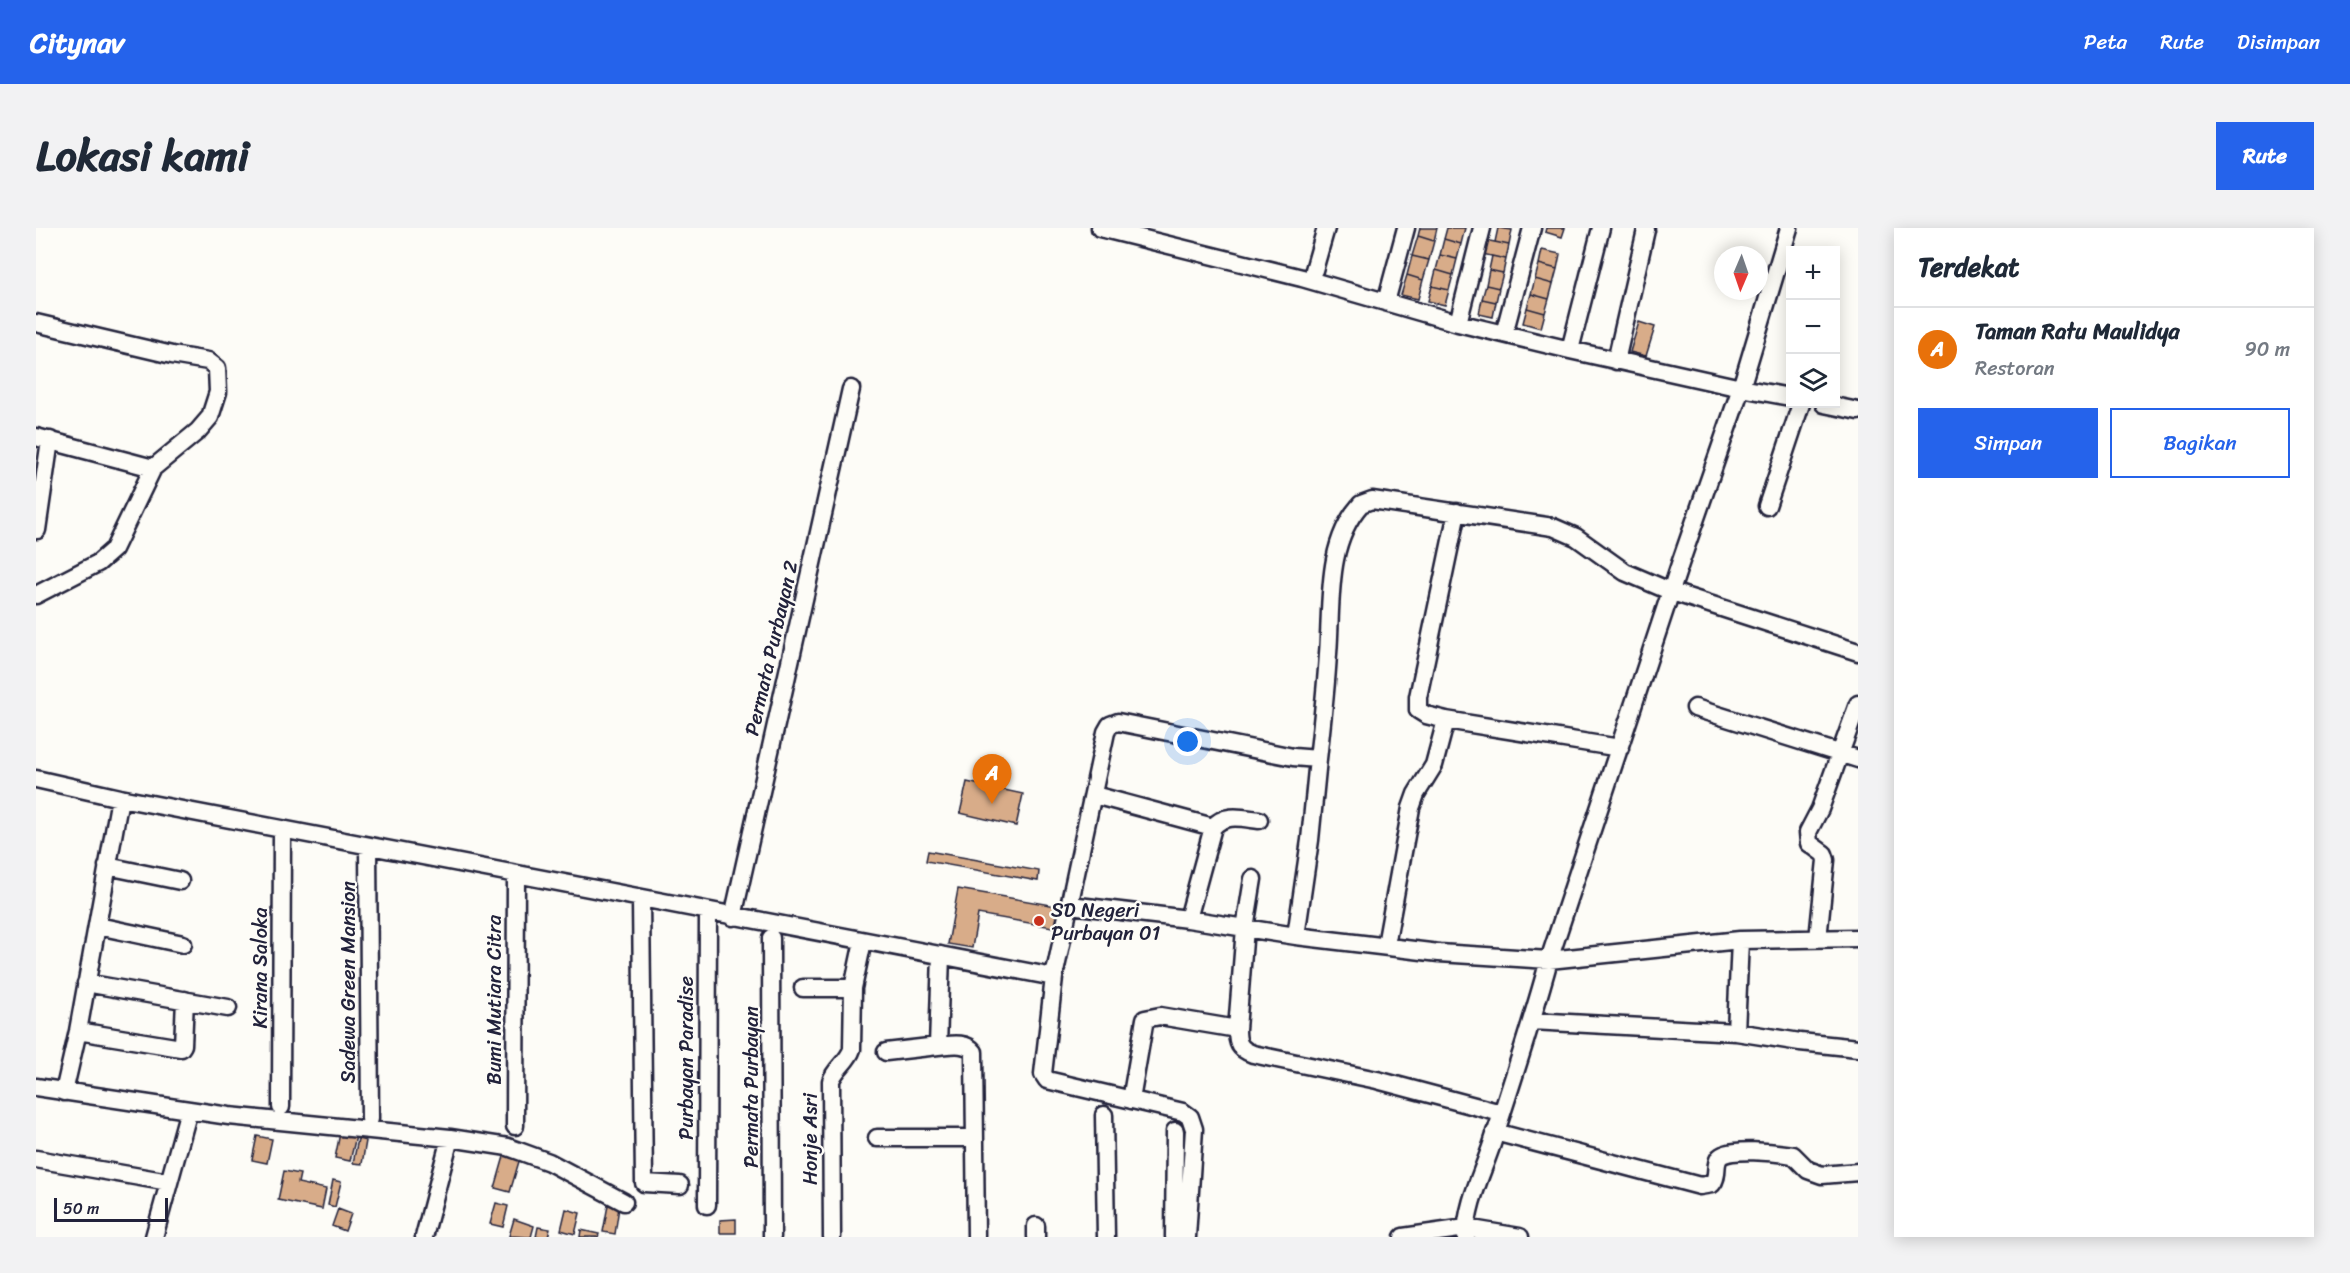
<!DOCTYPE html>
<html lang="id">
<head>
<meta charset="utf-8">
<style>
  :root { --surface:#fff; --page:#f2f2f3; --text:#1f2937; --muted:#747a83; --line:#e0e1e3; --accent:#2563eb }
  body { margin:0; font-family:Sriracha,sans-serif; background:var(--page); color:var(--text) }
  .controls { position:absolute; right:18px; top:18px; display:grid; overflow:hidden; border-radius:0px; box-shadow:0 3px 15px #0003 }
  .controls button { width:54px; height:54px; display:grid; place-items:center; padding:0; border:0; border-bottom:2px solid var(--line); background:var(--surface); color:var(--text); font:30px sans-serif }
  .compass { position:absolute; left:1678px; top:18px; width:54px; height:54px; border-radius:50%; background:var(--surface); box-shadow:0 3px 15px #0003; rotate:182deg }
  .scale { position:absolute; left:18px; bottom:15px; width:114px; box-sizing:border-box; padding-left:6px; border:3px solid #22223b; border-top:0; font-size:16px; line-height:21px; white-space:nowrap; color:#22223b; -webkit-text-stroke:4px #fdfcf7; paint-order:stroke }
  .you { position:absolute; left:1152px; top:514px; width:21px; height:21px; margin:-15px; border:4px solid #fff; border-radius:50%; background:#1a73e8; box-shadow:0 0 0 9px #1a73e833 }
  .badge { display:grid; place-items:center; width:39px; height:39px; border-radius:50%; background:var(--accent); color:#fff; font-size:20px; font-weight:700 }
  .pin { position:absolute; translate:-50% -50px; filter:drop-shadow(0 2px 3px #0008) }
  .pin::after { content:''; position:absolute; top:32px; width:21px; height:18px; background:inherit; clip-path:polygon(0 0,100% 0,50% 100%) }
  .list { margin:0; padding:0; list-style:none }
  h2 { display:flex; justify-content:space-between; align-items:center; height:78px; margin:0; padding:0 24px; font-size:26px }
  h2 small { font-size:20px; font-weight:400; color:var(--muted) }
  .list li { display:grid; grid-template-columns:39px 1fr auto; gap:18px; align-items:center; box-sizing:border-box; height:84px; padding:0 24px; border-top:2px solid var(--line) }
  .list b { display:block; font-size:22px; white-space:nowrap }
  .list p { margin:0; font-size:20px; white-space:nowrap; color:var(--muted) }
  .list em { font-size:20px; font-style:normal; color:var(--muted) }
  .actions { display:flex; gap:12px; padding:18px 24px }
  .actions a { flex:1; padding:14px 0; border:2px solid var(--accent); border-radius:0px; text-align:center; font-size:21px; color:var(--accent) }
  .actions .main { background:var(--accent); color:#fff }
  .icon { flex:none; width:33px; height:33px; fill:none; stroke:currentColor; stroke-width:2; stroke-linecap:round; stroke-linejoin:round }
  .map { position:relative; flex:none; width:1822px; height:1009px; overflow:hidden; border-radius:0px }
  header { display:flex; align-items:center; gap:36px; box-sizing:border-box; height:84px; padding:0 30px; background:var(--accent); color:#fff }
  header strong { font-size:28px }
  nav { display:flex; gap:33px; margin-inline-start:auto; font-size:21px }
  .intro { display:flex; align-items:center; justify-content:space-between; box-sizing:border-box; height:144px; padding:0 36px }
  h1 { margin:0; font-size:42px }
  .button { padding:15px 27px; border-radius:0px; background:var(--accent); color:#fff; font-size:21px; font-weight:700 }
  main { display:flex; gap:36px; padding:0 36px }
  aside { flex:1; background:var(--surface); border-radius:0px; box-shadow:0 3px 15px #0003 }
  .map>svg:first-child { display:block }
</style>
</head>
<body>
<header>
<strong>Citynav</strong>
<nav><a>Peta</a><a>Rute</a><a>Disimpan</a></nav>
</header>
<div class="intro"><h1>Lokasi kami</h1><a class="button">Rute</a></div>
<main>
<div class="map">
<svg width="1822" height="1009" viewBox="0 0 1822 1009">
  <rect width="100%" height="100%" fill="#fdfcf7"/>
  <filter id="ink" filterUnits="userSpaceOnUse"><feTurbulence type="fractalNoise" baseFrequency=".0167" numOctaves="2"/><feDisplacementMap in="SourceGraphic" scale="12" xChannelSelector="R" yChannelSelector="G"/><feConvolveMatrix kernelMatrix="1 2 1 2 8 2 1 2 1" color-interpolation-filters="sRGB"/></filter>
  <g filter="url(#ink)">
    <path fill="#d8ac89" stroke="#22223b" stroke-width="1.5" d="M1384 0H1401L1398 13 1382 8Z
      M1411 0H1429L1425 16 1408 11Z
      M1462 0 1476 2 1473 17 1459 14Z
      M1510 0H1529L1526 9 1509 4Z
      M1382 8 1398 13 1393 32 1376 28Z
      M1408 11 1425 16 1421 31 1404 27Z
      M1449 12 1473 17 1470 31 1446 26Z
      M1506 22 1524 26 1521 41 1503 36Z
      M1404 27 1421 31 1417 47 1400 42Z
      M1376 28 1393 32 1387 52 1371 47Z
      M1456 28 1470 31 1467 45 1453 42Z
      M1503 36 1521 41 1517 56 1499 51Z
      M1400 42 1417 47 1413 62 1396 58Z
      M1453 42 1467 45 1463 60 1450 57Z
      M1371 47 1387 52 1382 71 1365 67Z
      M1499 51 1517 56 1513 71 1495 66Z
      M1450 57 1463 60 1460 74 1446 71Z
      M1396 58 1413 62 1409 77 1392 73Z
      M1495 66 1513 71 1509 85 1491 80Z
      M1446 71 1460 74 1457 89 1443 86Z
      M1491 80 1509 85 1505 100 1487 95Z
      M1603 94 1619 99 1610 128 1594 124Z
      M931 554 987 566 980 598 924 585Z
      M892 623 1003 643 1002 653 890 633Z
      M922 661 1026 679 1022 700 942 686 936 720 912 716Z
      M304 905 320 908 314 933 299 930Z
      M221 908 236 911 231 935 216 932Z
      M322 911 330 913 326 936 317 935Z
      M469 925 484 930 474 964 459 960Z
      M248 943 264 946 262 955 290 961 286 981 242 972Z
      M297 952 305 954 299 979 292 977Z
      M460 975 472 978 467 999 454 996Z
      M572 977 583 979 579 1006 567 1004Z
      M302 981 315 986 309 1003 296 998Z
      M530 981 544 985 539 1006 525 1002Z
      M478 991 498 998 495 1009 473 1008Z
      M700 991V1005H684V992Z
      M502 999 514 1001 512 1009H500Z
      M545 1002 563 1006 562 1009H544Z"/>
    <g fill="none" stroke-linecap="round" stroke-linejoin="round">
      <defs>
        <path id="minor" d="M1064 0 1266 50 1422 95 1534 122 1705 160 1754 169
          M1278 42 1290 0
          M1350 74 1370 0
          M0 95 136 127 172 133 181 140 182 164 174 189 162 203 117 240 78 321 62 335 0 367
          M1422 95 1446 0
          M1468 106 1496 0
          M1534 122 1565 0
          M1580 133 1610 2
          M1788 176 1822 183
          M0 209 117 240
          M1731 278 1765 176
          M1421 284 1382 469V482L1390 487 1410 492 1584 520
          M1 302 14 212
          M1659 480 1822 531
          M0 551 84 570 1018 749
          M1058 567 1177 599C1189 585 1206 590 1223 592
          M332 618 334 891
          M71 638 144 653
          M1217 651 1209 700 1201 801C1201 815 1203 821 1217 826L1341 852 1465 885
          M605 671 608 955 644 957
          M1034 677 1152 691 1260 708 1403 725 1513 732 1704 712 1822 710
          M697 689 815 161
          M1152 691 1177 599
          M62 698 147 716
          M1260 708 1274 612 1282 531
          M735 710 736 1009
          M1782 711 1790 632 1788 626 1773 615 1772 604 1784 581 1822 476
          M1350 717 1375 580 1380 566 1398 537 1410 492
          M905 727 902 818C914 817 930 813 938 824L940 1009
          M50 755 192 780
          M767 760H817
          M1496 793 1700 804 1764 814 1822 820
          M42 803 145 820 147 817 149 772
          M1700 804 1704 712
          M850 824 902 818
          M0 859 193 888 414 910 472 919 513 934 588 974
          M28 864 42 803 84 570
          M1095 872 1109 791 1124 788 1201 801
          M245 879 246 601
          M1068 887 1070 1009
          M479 898 480 646
          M1459 904 1664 958 1676 956C1683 948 1678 938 1683 930 1691 918 1744 925 1757 927L1772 942 1786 947 1822 944
          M841 910H938
          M0 931 133 954
          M671 977 672 684
          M1000 998V1009
          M118 1009 153 882
          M388 1009 414 910
          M796 1009 795 853C799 840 812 834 816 821L817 760 827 713
          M1138 1009 1139 903
          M1151 1009 1158 901 1154 889 1147 884 1011 852 1007 846 1018 749 1070 504 1074 497 1082 494 1257 529 1282 531C1286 496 1290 461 1292 426 1296 376 1289 316 1325 276L1336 272 1517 299 1540 309 1589 344 1636 364 1822 424
          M1367 1009 1430 1000 1484 1009
          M1430 1009C1430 977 1446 946 1456 916 1476 855 1496 794 1513 732L1644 336 1705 160 1753 0"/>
      </defs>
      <use href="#minor" stroke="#22223b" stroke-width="21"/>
      <use href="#minor" stroke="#fdfcf7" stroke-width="16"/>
    </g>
  </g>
  <circle fill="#c8321e" stroke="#fdfcf7" stroke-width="2" cx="1003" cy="693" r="6"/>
  <g text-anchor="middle" stroke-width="4.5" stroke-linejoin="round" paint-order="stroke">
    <g font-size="20" fill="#22223b" stroke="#fdfcf7">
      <text transform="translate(735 420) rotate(-77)" y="7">Permata Purbayan 2</text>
      <text transform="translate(224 740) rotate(-90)" y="7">Kirana Saloka</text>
      <text transform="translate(312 754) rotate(-90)" y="7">Sadewa Green Mansion</text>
      <text transform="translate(458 772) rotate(-90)" y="7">Bumi Mutiara Citra</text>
      <text transform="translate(650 830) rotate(-90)" y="7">Purbayan Paradise</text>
      <text transform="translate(715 859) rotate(-90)" y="7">Permata Purbayan</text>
      <text transform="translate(774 911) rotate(-90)" y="7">Honje Asri</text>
    </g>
    <g font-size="20" fill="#22223b" stroke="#fdfcf7" text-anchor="start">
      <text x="1015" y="689">SD Negeri<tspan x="1015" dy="23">Purbayan 01</tspan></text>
    </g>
  </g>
</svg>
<div class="controls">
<button>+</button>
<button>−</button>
<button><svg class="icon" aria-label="layers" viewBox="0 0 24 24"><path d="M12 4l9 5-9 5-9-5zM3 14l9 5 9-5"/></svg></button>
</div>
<svg class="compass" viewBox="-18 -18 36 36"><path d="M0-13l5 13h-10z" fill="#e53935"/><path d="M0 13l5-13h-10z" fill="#747a83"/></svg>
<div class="scale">50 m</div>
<div class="you"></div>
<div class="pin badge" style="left:956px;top:576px;background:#e8710a">A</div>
</div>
<aside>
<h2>Terdekat<small></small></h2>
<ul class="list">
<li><span class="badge" style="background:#e8710a">A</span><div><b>Taman Ratu Maulidya</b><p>Restoran</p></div><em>90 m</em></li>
</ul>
<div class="actions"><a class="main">Simpan</a><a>Bagikan</a></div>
</aside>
</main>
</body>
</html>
